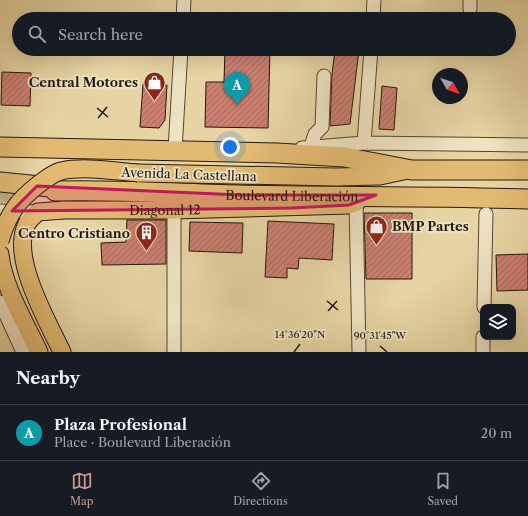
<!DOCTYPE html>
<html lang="en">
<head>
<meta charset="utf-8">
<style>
  :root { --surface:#171b24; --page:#20242c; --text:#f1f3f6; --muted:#9ea1a6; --line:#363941; --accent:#c59692 }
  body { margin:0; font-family:"Libre Caslon Text",serif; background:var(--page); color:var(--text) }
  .controls { position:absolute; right:12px; bottom:12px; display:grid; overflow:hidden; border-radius:8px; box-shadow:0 4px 16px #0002 }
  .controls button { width:36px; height:36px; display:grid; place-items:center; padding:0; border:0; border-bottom:1px solid var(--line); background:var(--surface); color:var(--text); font:20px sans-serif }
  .compass { position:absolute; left:432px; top:68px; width:36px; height:36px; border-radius:50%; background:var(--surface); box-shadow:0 4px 16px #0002; rotate:130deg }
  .you { position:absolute; left:230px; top:147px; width:14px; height:14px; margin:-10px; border:3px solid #fff; border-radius:50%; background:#1a73e8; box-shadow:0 0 0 6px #1a73e833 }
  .badge { display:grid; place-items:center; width:26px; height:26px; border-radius:50%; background:var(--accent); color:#fff; font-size:13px; font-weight:700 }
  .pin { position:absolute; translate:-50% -33px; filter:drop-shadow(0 1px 2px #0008) }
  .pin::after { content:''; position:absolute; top:21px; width:14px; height:12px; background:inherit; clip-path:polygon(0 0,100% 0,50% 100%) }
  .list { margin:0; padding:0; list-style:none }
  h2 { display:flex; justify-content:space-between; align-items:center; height:52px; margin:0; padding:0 16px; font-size:17px }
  h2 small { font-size:13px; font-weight:400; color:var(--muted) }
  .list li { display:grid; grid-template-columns:26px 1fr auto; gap:12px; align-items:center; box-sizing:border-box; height:56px; padding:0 16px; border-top:1px solid var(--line) }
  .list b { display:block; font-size:15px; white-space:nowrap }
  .list p { margin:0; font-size:13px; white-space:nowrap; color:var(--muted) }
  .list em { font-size:13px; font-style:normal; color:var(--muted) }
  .icon { flex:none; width:22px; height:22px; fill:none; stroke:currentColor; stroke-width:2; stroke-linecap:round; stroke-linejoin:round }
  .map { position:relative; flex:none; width:528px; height:352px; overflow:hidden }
  .search { position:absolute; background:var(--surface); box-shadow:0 4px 16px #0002; left:12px; right:12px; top:12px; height:44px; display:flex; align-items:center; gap:10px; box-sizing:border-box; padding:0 14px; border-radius:22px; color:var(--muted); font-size:15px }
  .sheet { height:108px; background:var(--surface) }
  nav { display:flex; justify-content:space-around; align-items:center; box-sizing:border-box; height:56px; border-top:1px solid var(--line); background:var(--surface); font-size:11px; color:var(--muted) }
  nav a { display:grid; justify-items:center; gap:2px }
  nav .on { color:var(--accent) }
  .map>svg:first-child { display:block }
</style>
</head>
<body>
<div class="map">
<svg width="528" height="352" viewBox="0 0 528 352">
  <defs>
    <pattern id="building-hatch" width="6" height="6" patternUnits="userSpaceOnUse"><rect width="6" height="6" fill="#c98072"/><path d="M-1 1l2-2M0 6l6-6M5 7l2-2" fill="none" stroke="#a3685c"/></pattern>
  </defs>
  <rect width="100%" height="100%" fill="#e6d4a3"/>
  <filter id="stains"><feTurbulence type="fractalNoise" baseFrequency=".005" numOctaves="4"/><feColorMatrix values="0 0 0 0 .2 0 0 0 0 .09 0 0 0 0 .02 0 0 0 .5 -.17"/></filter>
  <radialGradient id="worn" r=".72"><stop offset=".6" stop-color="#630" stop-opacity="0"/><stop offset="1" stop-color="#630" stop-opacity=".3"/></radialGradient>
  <path fill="url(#building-hatch)" stroke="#24170e" d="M225 49H270L268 128 205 127 206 82H224Z
    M335 49 359 50 350 124 330 126 332 74Z
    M2 72 31 73 30 106 1 105Z
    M143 84 167 85 165 120 159 128 140 127Z
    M382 86 397 88 394 130 379 129Z
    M364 213H412V279H366Z
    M127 220H166V264L102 265 101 243 126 242Z
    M268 221 334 224 332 260 299 258 298 269 287 268V278L265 277Z
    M190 222 243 223 242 253 189 251Z
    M528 254V290L497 291 496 255Z"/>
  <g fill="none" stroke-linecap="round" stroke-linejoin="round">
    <path stroke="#bfae85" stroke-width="19" stroke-dasharray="19 10" stroke-linecap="butt" d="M0 193 35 192"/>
    <defs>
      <path id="minor" d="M470 9V0
        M183 19 184 0
        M373 19 374 0
        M364 143 371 49
        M311 146 315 134 322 127 324 76
        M302 148 364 143 528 145
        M175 150 181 49
        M356 202 359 352
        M0 211 38 212
        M0 302 23 352
        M484 307 486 214
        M174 352V210
        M483 352V337"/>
      <g id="major">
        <path d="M138 173 336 177 380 176 408 170"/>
        <path d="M0 254C3 286 25 322 39 352"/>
        <path id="s1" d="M62 352C48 322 11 259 26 226 28 220 34 216 38 212L64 210H174L349 205 357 202"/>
      </g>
      <g id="highway">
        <path d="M0 147 277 153 344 157 412 170H528"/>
        <path d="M0 182 50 187"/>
        <path id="s2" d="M55 191C117 189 178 194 240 195 336 197 432 196 528 199"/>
      </g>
    </defs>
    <use href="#minor" stroke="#544633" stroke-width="15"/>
    <use href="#major" stroke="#24170e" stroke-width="19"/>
    <use href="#highway" stroke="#24170e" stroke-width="21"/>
    <use href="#minor" stroke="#efe3c3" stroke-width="13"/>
    <use href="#major" stroke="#e3ba72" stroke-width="17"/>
    <use href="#highway" stroke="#e3ba72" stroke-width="19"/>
    <defs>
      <path id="major-bridge" d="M0 241C8 214 17 201 39 184 46 179 53 173 61 171 85 166 113 171 138 173"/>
    </defs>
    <use href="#major-bridge" stroke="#24170e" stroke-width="19" stroke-linecap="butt"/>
    <use href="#major-bridge" stroke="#e3ba72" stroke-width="17"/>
  </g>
  <path fill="#c2185b" fill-opacity="0.2" stroke="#c2185b" stroke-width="3" stroke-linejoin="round" d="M37 186 240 195H376L349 205 292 208 12 211Z"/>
  <path fill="none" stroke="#24170e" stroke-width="1.5" d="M97 108 108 117M98 118 107 107M327 301 338 310M328 311 337 301M380 346 387 352M294 352 300 344"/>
  <defs>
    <symbol id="shop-pin" viewBox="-11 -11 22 30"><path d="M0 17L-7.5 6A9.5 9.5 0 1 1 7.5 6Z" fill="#8f2418" stroke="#efe3c3"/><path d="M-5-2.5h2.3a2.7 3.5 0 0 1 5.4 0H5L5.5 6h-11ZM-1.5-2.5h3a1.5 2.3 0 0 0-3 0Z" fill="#fff"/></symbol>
    <symbol id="building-pin" viewBox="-11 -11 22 30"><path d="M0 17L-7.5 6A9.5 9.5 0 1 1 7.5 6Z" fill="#8f2418" stroke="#efe3c3"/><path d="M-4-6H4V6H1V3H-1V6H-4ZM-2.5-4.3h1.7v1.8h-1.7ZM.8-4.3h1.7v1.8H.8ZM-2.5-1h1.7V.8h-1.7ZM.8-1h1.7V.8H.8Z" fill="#fff"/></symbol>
  </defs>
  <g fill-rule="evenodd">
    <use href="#shop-pin" x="142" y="70" width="25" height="34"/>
    <use href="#shop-pin" x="364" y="214" width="25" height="34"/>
    <use href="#building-pin" x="134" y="220" width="25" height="34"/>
  </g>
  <g text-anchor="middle" stroke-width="3.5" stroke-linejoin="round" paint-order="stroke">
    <g font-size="13" font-weight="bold" fill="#24170e" stroke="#efe3c3" text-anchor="end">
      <text x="138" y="87">Central Motores</text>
      <text x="392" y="231" text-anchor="start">BMP Partes</text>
      <text x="130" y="238">Centro Cristiano</text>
    </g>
    <g font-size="13" fill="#24170e" stroke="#efe3c3">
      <text transform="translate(189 174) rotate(2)" y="5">Avenida La Castellana</text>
      <text dy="5" stroke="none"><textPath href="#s2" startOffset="237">Boulevard Liberación</textPath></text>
      <text dy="5" stroke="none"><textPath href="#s1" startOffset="280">Diagonal 12</textPath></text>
    </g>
  </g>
  <g font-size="10" text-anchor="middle" fill="#24170e" stroke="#efe3c3" stroke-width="3.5" stroke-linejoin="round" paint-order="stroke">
    <text x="300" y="338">14°36'20"N</text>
    <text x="380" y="339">90°31'45"W</text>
  </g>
  <rect width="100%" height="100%" filter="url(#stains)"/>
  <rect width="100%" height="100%" fill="url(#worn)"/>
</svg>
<div class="controls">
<button><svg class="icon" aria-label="layers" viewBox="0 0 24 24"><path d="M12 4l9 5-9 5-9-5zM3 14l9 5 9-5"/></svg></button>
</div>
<svg class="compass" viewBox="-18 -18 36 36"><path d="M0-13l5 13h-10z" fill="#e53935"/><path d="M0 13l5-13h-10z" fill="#9ea1a6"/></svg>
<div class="you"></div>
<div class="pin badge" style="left:237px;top:105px;background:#0f9aa8">A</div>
<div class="search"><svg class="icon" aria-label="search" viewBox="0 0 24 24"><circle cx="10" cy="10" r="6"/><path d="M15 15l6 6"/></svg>Search here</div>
</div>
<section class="sheet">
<h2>Nearby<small></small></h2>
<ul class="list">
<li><span class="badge" style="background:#0f9aa8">A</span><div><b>Plaza Profesional</b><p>Place · Boulevard Liberación</p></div><em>20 m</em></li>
</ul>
</section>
<nav>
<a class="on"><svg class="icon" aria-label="map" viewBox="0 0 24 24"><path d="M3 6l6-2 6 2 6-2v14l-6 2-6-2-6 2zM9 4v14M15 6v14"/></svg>Map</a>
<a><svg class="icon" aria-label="directions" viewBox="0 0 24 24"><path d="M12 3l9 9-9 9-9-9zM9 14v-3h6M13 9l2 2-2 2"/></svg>Directions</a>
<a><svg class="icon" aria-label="saved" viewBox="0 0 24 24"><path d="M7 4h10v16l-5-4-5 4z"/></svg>Saved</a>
</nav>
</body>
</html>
